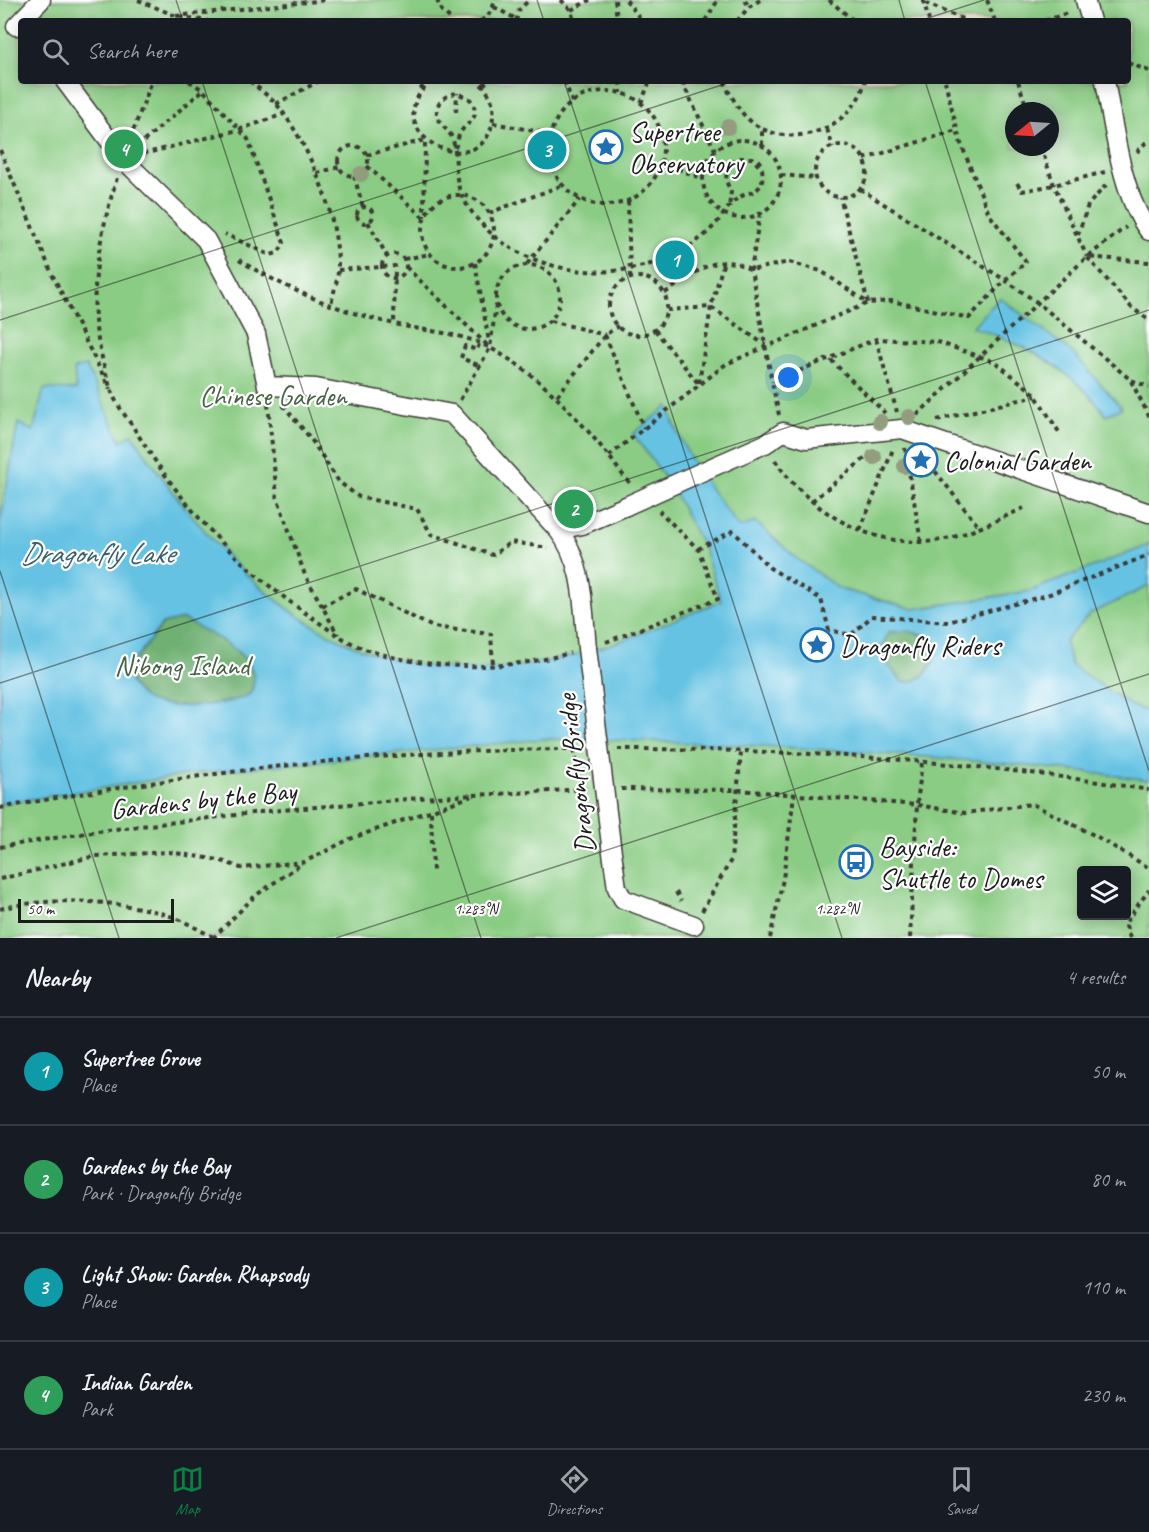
<!DOCTYPE html>
<html lang="en">
<head>
<meta charset="utf-8">
<style>
  :root { --surface:#171b24; --page:#20242c; --text:#f1f3f6; --muted:#9ea1a6; --line:#363941; --accent:#0b8043 }
  body { margin:0; font-family:Caveat,sans-serif; background:var(--page); color:var(--text) }
  .controls { position:absolute; right:18px; bottom:18px; display:grid; overflow:hidden; border-radius:6px; box-shadow:0 3px 15px #0003 }
  .controls button { width:54px; height:54px; display:grid; place-items:center; padding:0; border:0; border-bottom:2px solid var(--line); background:var(--surface); color:var(--text); font:30px sans-serif }
  .compass { position:absolute; left:1005px; top:102px; width:54px; height:54px; border-radius:50%; background:var(--surface); box-shadow:0 3px 15px #0003; rotate:252deg }
  .scale { position:absolute; left:18px; bottom:15px; width:156px; box-sizing:border-box; padding-left:6px; border:3px solid #1c1c1c; border-top:0; font-size:16px; line-height:21px; white-space:nowrap; color:#1c1c1c; -webkit-text-stroke:4px #fff; paint-order:stroke }
  .you { position:absolute; left:789px; top:378px; width:21px; height:21px; margin:-15px; border:4px solid #fff; border-radius:50%; background:#1a73e8; box-shadow:0 0 0 9px #1a73e833 }
  .badge { display:grid; place-items:center; width:39px; height:39px; border-radius:50%; background:var(--accent); color:#fff; font-size:20px; font-weight:700 }
  .pin { position:absolute; translate:-50% -50%; border:3px solid #fff; box-shadow:0 2px 6px #0006 }
  .list { margin:0; padding:0; list-style:none }
  h2 { display:flex; justify-content:space-between; align-items:center; height:78px; margin:0; padding:0 24px; font-size:26px }
  h2 small { font-size:20px; font-weight:400; color:var(--muted) }
  .list li { display:grid; grid-template-columns:39px 1fr auto; gap:18px; align-items:center; box-sizing:border-box; height:108px; padding:0 24px; border-top:2px solid var(--line) }
  .list b { display:block; font-size:22px; white-space:nowrap }
  .list p { margin:0; font-size:20px; white-space:nowrap; color:var(--muted) }
  .list em { font-size:20px; font-style:normal; color:var(--muted) }
  .icon { flex:none; width:33px; height:33px; fill:none; stroke:currentColor; stroke-width:2; stroke-linecap:round; stroke-linejoin:round }
  .map { position:relative; flex:none; width:1149px; height:938px; overflow:hidden }
  .search { position:absolute; background:var(--surface); box-shadow:0 3px 15px #0003; left:18px; right:18px; top:18px; height:66px; display:flex; align-items:center; gap:15px; box-sizing:border-box; padding:0 21px; border-radius:6px; color:var(--muted); font-size:22px }
  .sheet { height:510px; background:var(--surface) }
  nav { display:flex; justify-content:space-around; align-items:center; box-sizing:border-box; height:84px; border-top:2px solid var(--line); background:var(--surface); font-size:16px; color:var(--muted) }
  nav a { display:grid; justify-items:center; gap:3px }
  nav .on { color:var(--accent) }
  .map>svg:first-child { display:block }
</style>
</head>
<body>
<div class="map">
<svg width="1149" height="938" viewBox="0 0 1149 938">
  <rect width="100%" height="100%" fill="#fff"/>
  <filter id="ink" filterUnits="userSpaceOnUse"><feTurbulence type="fractalNoise" baseFrequency=".0167" numOctaves="2"/><feDisplacementMap in="SourceGraphic" scale="12" xChannelSelector="R" yChannelSelector="G"/><feConvolveMatrix kernelMatrix="1 2 1 2 8 2 1 2 1" color-interpolation-filters="sRGB"/></filter>
  <filter id="wash" filterUnits="userSpaceOnUse"><feTurbulence type="fractalNoise" baseFrequency=".008" numOctaves="4" result="noise"/><feDisplacementMap in="SourceGraphic" scale="24" xChannelSelector="R" yChannelSelector="G"/><feGaussianBlur stdDeviation="1.35" result="paint"/><feColorMatrix in="noise" values="0 0 0 0 0 0 0 0 0 0 0 0 0 0 0 0 0 1.4 0 .05"/><feComposite in="paint" operator="in"/></filter>
  <g filter="url(#wash)">
    <rect width="100%" height="100%" fill="#f2e3c8"/>
    <path fill="#8bcc84" stroke="#547450" stroke-width="1.5" fill-rule="evenodd" d="M0 0H1149V938H0ZM21 21H1128V81H21ZM1014 111H1050V147H1014ZM1082 870H1126V916H1082Z"/>
    <path fill="#70b072" stroke="#466647" stroke-width="1.5" d="M183 619C204 631 255 652 254 680 254 685 252 690 250 694 228 706 171 711 147 700 141 698 135 688 130 683L133 662 163 624Z
      M909 631 930 637 936 656C928 671 921 683 902 682L888 665 882 646 889 632Z"/>
    <path fill="#65c2e3" stroke="#406f80" stroke-width="1.5" fill-rule="evenodd" d="M1000 298 1072 352 1122 408 1106 415C1072 369 1026 344 972 327Z
      M86 366 121 441 132 434C243 600 364 709 575 655 625 642 673 620 721 601L704 549 670 485 633 434 668 406C684 458 707 484 739 527L756 522 796 558 840 589 914 609 1030 591 1149 545V586L1090 614 1065 641 1071 665 1130 705 1149 712V780C1013 762 877 752 740 745 675 742 610 739 544 739L199 773 0 804V524L18 423 33 431 44 389 76 390 74 369ZM183 619C204 631 255 652 254 680 254 685 252 690 250 694 228 706 171 711 147 700 141 698 135 688 130 683L133 662 162 624ZM909 631 930 637C942 658 927 684 902 682L888 665 882 646 889 632Z"/>
  </g>
  <g filter="url(#ink)">
    <g fill="none" stroke-linecap="round" stroke-linejoin="round">
      <defs>
        <path id="street" d="M1085 0 1091 21
          M16 26 41 0
          M65 81 123 159 206 240 256 334 267 386 316 388 452 414 558 530 582 525 626 506
          M1105 81C1114 126 1121 195 1149 231
          M717 465 765 444 783 432 806 439 902 429 1149 513
          M558 530C584 562 583 608 587 648
          M611 845 617 888 623 899 694 925"/>
      </defs>
      <use href="#street" stroke="#3c3a36" stroke-width="21"/>
      <path stroke="#3c3a36" stroke-width="4" stroke-dasharray="4.5 4.5" stroke-linecap="butt" d="M138 0 176 16 208 21
        M437 0 441 10 453 21
        M561 0 571 10 574 21
        M615 0 617 21
        M626 0 642 21
        M745 0 749 7
        M829 0 854 21
        M923 0 929 21
        M987 0 995 21
        M925 3 967 21
        M494 7 516 19
        M571 10 590 0
        M176 16 326 0
        M481 21 488 16 496 0
        M516 21 519 10 529 0
        M705 21 718 0
        M737 21 749 7 760 0
        M1045 21 1070 12
        M1128 63 1149 71
        M189 81 203 90 248 139 284 243 278 253 270 255 225 234
        M250 81C259 89 270 97 278 106 310 146 339 217 338 269 338 281 333 293 331 305
        M413 81 422 88
        M431 81C370 135 487 189 493 117 495 103 489 90 477 81
        M565 81 572 102
        M620 81 621 93
        M670 81H687
        M725 81C726 89 731 95 735 102 765 158 851 139 865 81
        M1018 81 1028 111
        M682 82 715 150
        M483 85 488 81
        M549 148a57 57 0 1 1 114 0a57 57 0 1 1-114 0Z
        M641 103 650 81
        M276 104 319 81
        M456 112 457 93
        M493 123 551 134
        M827 129 833 147
        M130 139 152 81
        M703 179a39 39 0 1 1 78 0a39 39 0 1 1-78 0Z
        M762 145V129
        M815 171a26 26 0 1 1 52 0a26 26 0 1 1-52 0Z
        M338 161a15 15 0 1 1 30 0a15 15 0 1 1-30 0Z
        M137 147 203 90
        M1041 147 1054 185 1087 257
        M0 150 52 274 110 389
        M1137 152 1149 139
        M143 154 238 130 284 114
        M367 155 425 140 424 217
        M864 159 957 130
        M661 162 703 179
        M758 163 764 158
        M367 166 424 218
        M317 173 339 167
        M781 175 816 178
        M354 176 363 207
        M117 178C103 223 92 272 95 320 96 336 107 381 113 395 118 407 128 419 135 430 184 508 234 564 310 616 328 629 347 643 368 650 431 671 506 671 570 653
        M1017 183 1022 191 1054 185 1105 172
        M860 189 1005 280 1038 303 1131 380 1149 387
        M422 231a36 36 0 1 1 72 0a36 36 0 1 1-72 0Z
        M628 201 630 278
        M357 215a8 8 0 1 1 16 0a8 8 0 1 1-16 0Z
        M489 213 563 185
        M760 213 751 270 772 382
        M368 222 387 256
        M1078 235 1088 205 1108 183
        M382 266a12 12 0 1 1 24 0a12 12 0 1 1-24 0Z
        M404 259 430 254
        M239 260C286 289 340 312 395 324 427 332 462 332 492 349 540 375 575 415 609 456 616 466 623 476 632 485
        M1149 262 1087 257 1132 308 1149 320
        M475 263 489 342
        M527 264 580 199
        M496 297a32 32 0 1 1 64 0a32 32 0 1 1-64 0Z
        M406 267 487 345
        M338 270 395 266 394 324
        M609 306a29 29 0 1 1 58 0a29 29 0 1 1-58 0Z
        M665 293C693 275 717 249 751 270L789 262 821 271 868 303 840 197
        M667 310 711 307 765 345
        M551 321 605 335
        M655 330 698 383
        M605 335 644 428
        M876 339 897 412
        M479 344 477 350 465 346 461 358 480 366
        M831 360 885 413
        M1131 381 1149 416
        M699 383 711 307 724 261
        M557 396 605 335 618 326
        M460 400 490 348 496 305
        M268 404 277 497 305 575 338 635
        M283 405 311 439 339 482 359 497 417 509 431 534 493 555 511 542 548 548
        M779 415 772 382 876 339 938 342 995 362 1034 393 1059 432
        M917 415 1087 257 1126 227
        M937 420 1036 396
        M905 448 921 542
        M609 456 726 364 868 303 891 301 969 318 1005 280 1026 262 989 214 960 141 945 81
        M924 457 979 527
        M775 460C807 508 861 542 920 542 956 542 992 522 1024 508
        M812 501 873 452
        M860 530 894 447
        M698 549 733 531 770 568 821 599 829 630 851 635 872 616 948 622 1047 595 1149 555
        M322 606 356 589 433 627 491 634 493 665
        M606 642 718 599 698 549 659 511
        M574 749 587 819
        M618 749C795 749 974 761 1149 790
        M621 789 739 790 917 805 965 813 1032 804 1096 836 1149 868
        M0 808C191 773 386 749 580 749
        M431 812 433 872
        M0 847 98 831 270 811 420 798 587 789
        M0 879 95 856 169 852 219 860 241 868 304 862 350 839 472 796
        M676 892 681 901
        M0 909C48 896 126 900 173 917 187 922 200 931 214 937
        M702 911 731 860 741 752
        M213 938 255 896 304 862
        M770 938 783 879 794 795
        M910 938 917 805 922 762
        M1130 938 1125 923 1149 890"/>
      <use href="#street" stroke="#fff" stroke-width="18"/>
      <defs>
        <path id="street-bridge" d="M626 506 717 465
          M587 648 611 845"/>
      </defs>
      <use href="#street-bridge" stroke="#3c3a36" stroke-width="21" stroke-linecap="butt"/>
      <path stroke="#3c3a36" stroke-width="4" stroke-dasharray="4.5 4.5" stroke-linecap="butt" d="M455 148C457 143 458 137 460 133 468 120 483 119 470 99L457 93C443 94 431 108 440 122 444 129 450 131 453 140 458 159 453 179 463 198 510 285 646 295 713 227 723 217 730 200 744 195 751 192 755 193 760 186 763 181 763 175 762 169L752 158H738L727 167 726 181 731 192 729 207"/>
      <use href="#street-bridge" stroke="#fff" stroke-width="18"/>
    </g>
    <g fill="#949c80">
      <circle cx="728" cy="127" r="8"/>
      <circle cx="361" cy="174" r="8"/>
      <circle cx="909" cy="417" r="8"/>
      <circle cx="880" cy="422" r="8"/>
      <circle cx="874" cy="457" r="8"/>
      <circle cx="905" cy="466" r="8"/>
    </g>
  </g>
  <path fill="none" stroke="#1c1c1c" stroke-width="1.5" stroke-opacity="0.45" d="M176 0 183 21M537 0 544 21M899 0 905 21M919 21 984 0M202 81 481 938M564 81 842 938M925 81 1149 771M0 320 734 81M0 571 119 938M0 683 1149 310M336 938 1149 674"/>
  <defs>
    <symbol id="sight-ring" viewBox="-11 -11 22 22"><circle r="9.5" fill="#fff" stroke="#1f6fb2" stroke-width="1.5"/><path d="M0-6L1.8-2.2L6-1.7L2.9 1.2L3.7 5.4L0 3.3L-3.7 5.4L-2.9 1.2L-6-1.7L-1.8-2.2Z" fill="#1f6fb2"/></symbol>
    <symbol id="bus-ring" viewBox="-11 -11 22 22"><circle r="9.5" fill="#fff" stroke="#1f6fb2" stroke-width="1.5"/><path d="M-5-6H5V4H4V6H2V4H-2V6H-4V4H-5ZM-3.5-4V0h7V-4ZM-3.5 1.2v1.5H-2V1.2ZM2 1.2v1.5H3.5V1.2Z" fill="#1f6fb2"/></symbol>
  </defs>
  <g fill-rule="evenodd">
    <use href="#sight-ring" x="587" y="128" width="38" height="38"/>
    <use href="#sight-ring" x="902" y="441" width="38" height="38"/>
    <use href="#sight-ring" x="798" y="626" width="38" height="38"/>
    <use href="#bus-ring" x="837" y="843" width="38" height="38"/>
  </g>
  <g text-anchor="middle" stroke-width="4.5" stroke-linejoin="round" paint-order="stroke">
    <g font-size="28" fill="#1c1c1c" stroke="#fff" text-anchor="start">
      <text x="629" y="141">Supertree<tspan x="629" dy="32">Observatory</tspan></text>
      <text x="944" y="470">Colonial Garden</text>
      <text x="840" y="655">Dragonfly Riders</text>
      <text x="879" y="856">Bayside:<tspan x="879" dy="32">Shuttle to Domes</tspan></text>
    </g>
    <g font-size="28" fill="#486246" stroke="#fff">
      <text x="273" y="405">Chinese Garden</text>
      <text x="182" y="675">Nibong Island</text>
    </g>
    <g font-size="28" fill="#1c1c1c" stroke="#fff">
      <text transform="translate(575 774) rotate(-97)" y="10">Dragonfly Bridge</text>
      <text transform="translate(203 799) rotate(-6)" y="10">Gardens by the Bay</text>
    </g>
    <g font-size="30" font-style="italic" fill="#395e6c" stroke="#fff">
      <text x="97" y="563">Dragonfly Lake</text>
    </g>
  </g>
  <g font-size="15" text-anchor="middle" fill="#1c1c1c" stroke="#fff" stroke-width="4.5" stroke-linejoin="round" paint-order="stroke">
    <text x="476" y="914">1.283°N</text>
    <text x="837" y="914">1.282°N</text>
  </g>
</svg>
<div class="controls">
<button><svg class="icon" aria-label="layers" viewBox="0 0 24 24"><path d="M12 4l9 5-9 5-9-5zM3 14l9 5 9-5"/></svg></button>
</div>
<svg class="compass" viewBox="-18 -18 36 36"><path d="M0-13l5 13h-10z" fill="#e53935"/><path d="M0 13l5-13h-10z" fill="#9ea1a6"/></svg>
<div class="scale">50 m</div>
<div class="you"></div>
<div class="pin badge" style="left:675px;top:260px;background:#0f9aa8">1</div>
<div class="pin badge" style="left:574px;top:509px;background:#2e9e5b">2</div>
<div class="pin badge" style="left:547px;top:150px;background:#0f9aa8">3</div>
<div class="pin badge" style="left:124px;top:149px;background:#2e9e5b">4</div>
<div class="search"><svg class="icon" aria-label="search" viewBox="0 0 24 24"><circle cx="10" cy="10" r="6"/><path d="M15 15l6 6"/></svg>Search here</div>
</div>
<section class="sheet">
<h2>Nearby<small>4 results</small></h2>
<ul class="list">
<li><span class="badge" style="background:#0f9aa8">1</span><div><b>Supertree Grove</b><p>Place</p></div><em>50 m</em></li>
<li><span class="badge" style="background:#2e9e5b">2</span><div><b>Gardens by the Bay</b><p>Park · Dragonfly Bridge</p></div><em>80 m</em></li>
<li><span class="badge" style="background:#0f9aa8">3</span><div><b>Light Show: Garden Rhapsody</b><p>Place</p></div><em>110 m</em></li>
<li><span class="badge" style="background:#2e9e5b">4</span><div><b>Indian Garden</b><p>Park</p></div><em>230 m</em></li>
</ul>
</section>
<nav>
<a class="on"><svg class="icon" aria-label="map" viewBox="0 0 24 24"><path d="M3 6l6-2 6 2 6-2v14l-6 2-6-2-6 2zM9 4v14M15 6v14"/></svg>Map</a>
<a><svg class="icon" aria-label="directions" viewBox="0 0 24 24"><path d="M12 3l9 9-9 9-9-9zM9 14v-3h6M13 9l2 2-2 2"/></svg>Directions</a>
<a><svg class="icon" aria-label="saved" viewBox="0 0 24 24"><path d="M7 4h10v16l-5-4-5 4z"/></svg>Saved</a>
</nav>
</body>
</html>
